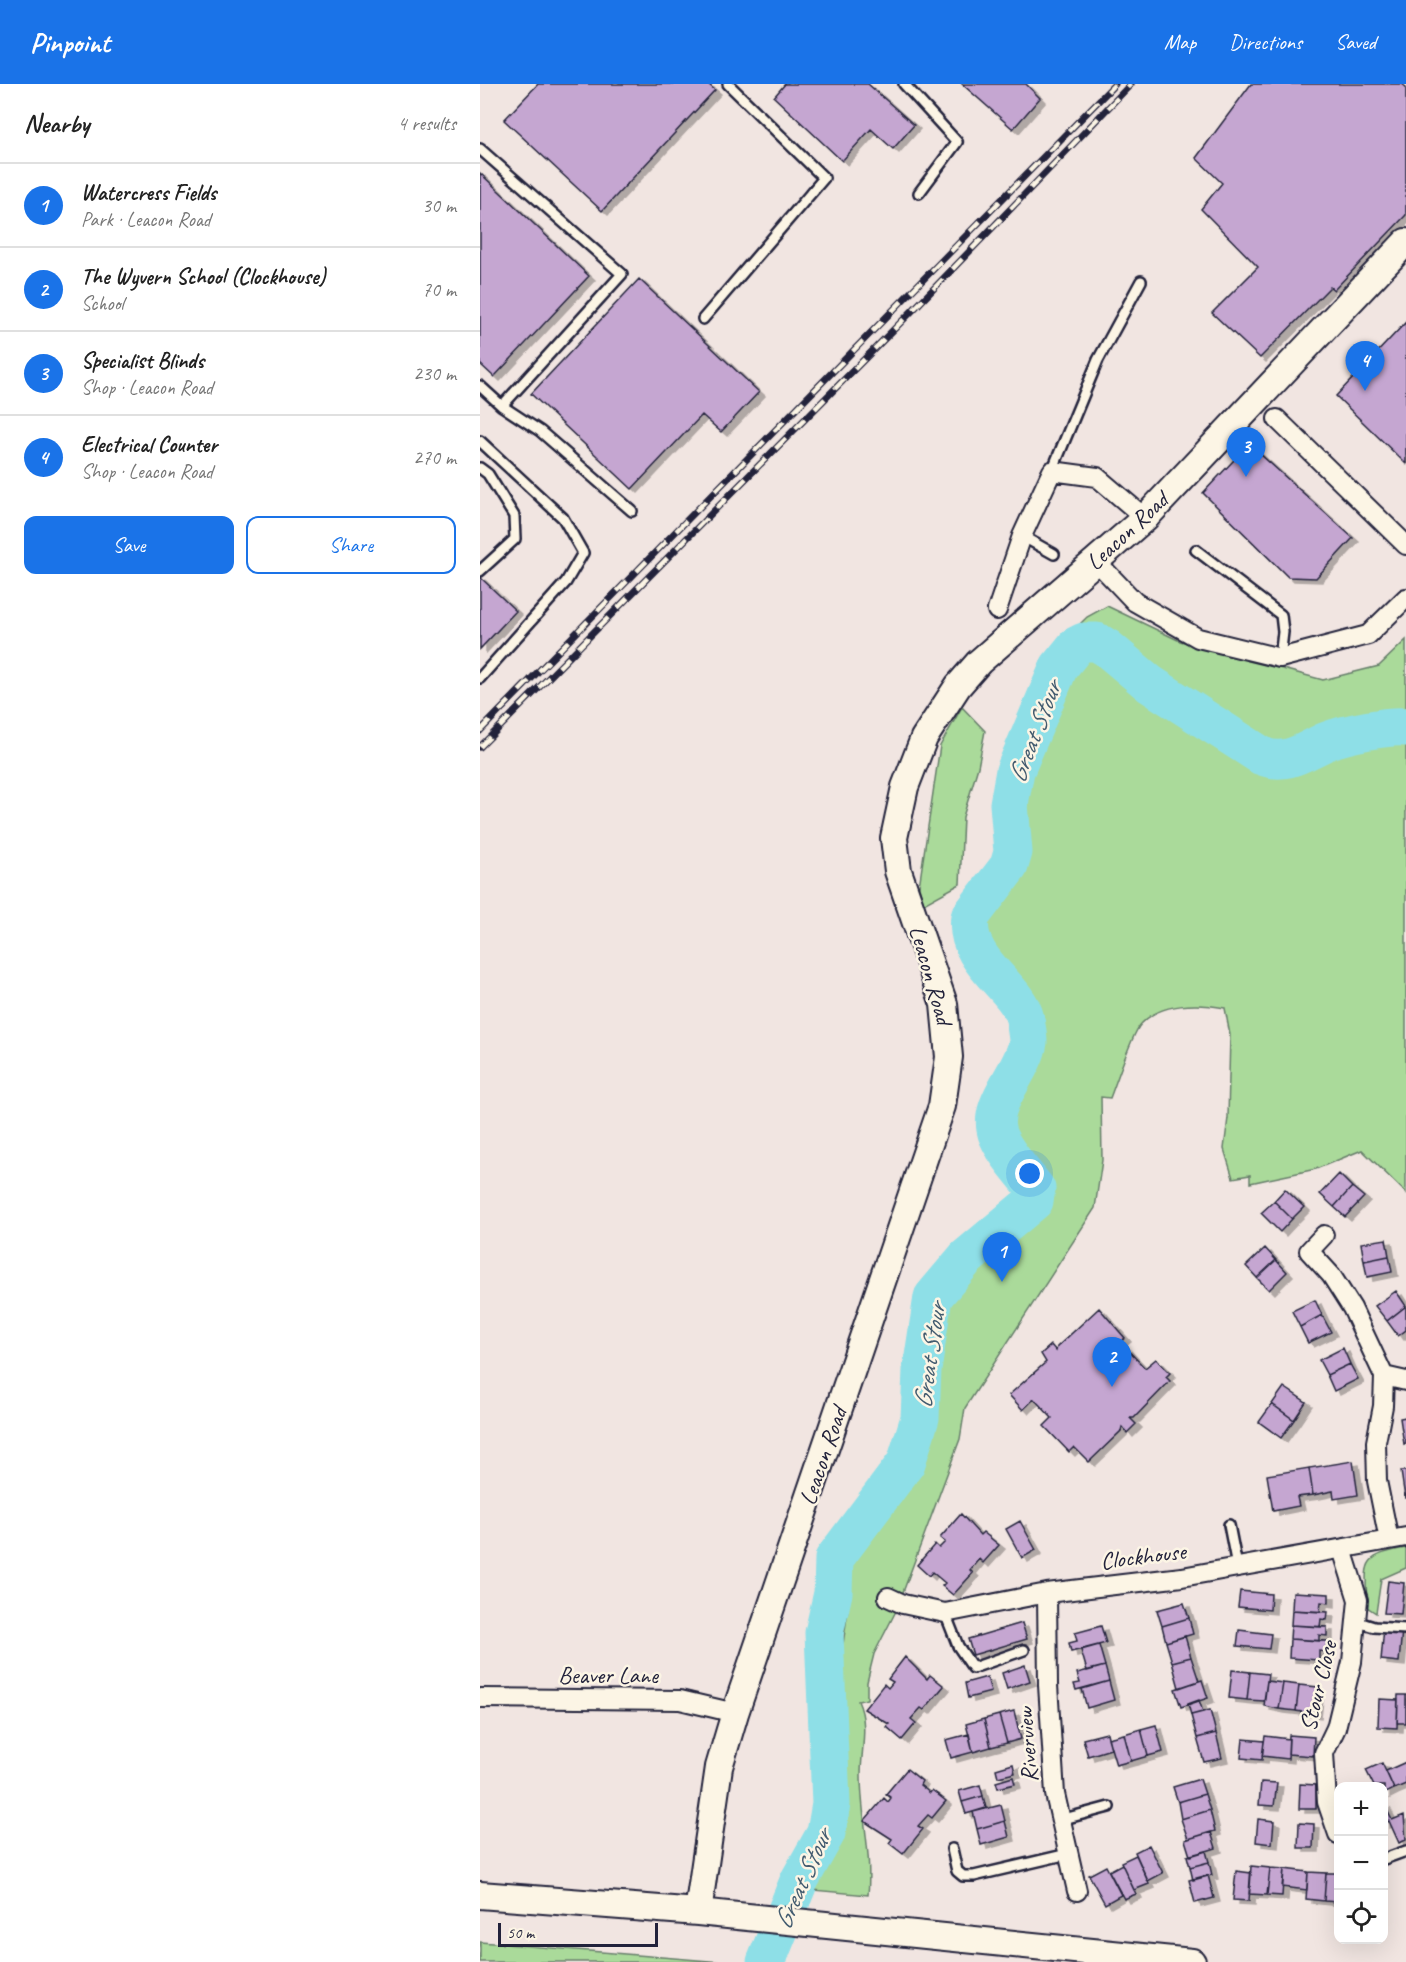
<!DOCTYPE html>
<html lang="en">
<head>
<meta charset="utf-8">
<style>
  :root { --surface:#fff; --page:#f6f6f6; --text:#222; --muted:#767676; --line:#e0e0e0; --accent:#1a73e8 }
  body { margin:0; font-family:Caveat,sans-serif; background:var(--page); color:var(--text) }
  .controls { position:absolute; right:18px; bottom:18px; display:grid; overflow:hidden; border-radius:12px; box-shadow:0 6px 24px #0002 }
  .controls button { width:54px; height:54px; display:grid; place-items:center; padding:0; border:0; border-bottom:2px solid var(--line); background:var(--surface); color:var(--text); font:30px sans-serif }
  .scale { position:absolute; left:18px; bottom:15px; width:160px; box-sizing:border-box; padding-left:6px; border:3px solid #22223b; border-top:0; font-size:16px; line-height:21px; white-space:nowrap; color:#22223b; -webkit-text-stroke:4px #fcf5e5; paint-order:stroke }
  .you { position:absolute; left:550px; top:1090px; width:21px; height:21px; margin:-15px; border:4px solid #fff; border-radius:50%; background:#1a73e8; box-shadow:0 0 0 9px #1a73e833 }
  .badge { display:grid; place-items:center; width:39px; height:39px; border-radius:50%; background:var(--accent); color:#fff; font-size:20px; font-weight:700 }
  .pin { position:absolute; translate:-50% -50px; filter:drop-shadow(0 2px 3px #0008) }
  .pin::after { content:''; position:absolute; top:32px; width:21px; height:18px; background:inherit; clip-path:polygon(0 0,100% 0,50% 100%) }
  .list { margin:0; padding:0; list-style:none }
  h2 { display:flex; justify-content:space-between; align-items:center; height:78px; margin:0; padding:0 24px; font-size:26px }
  h2 small { font-size:20px; font-weight:400; color:var(--muted) }
  .list li { display:grid; grid-template-columns:39px 1fr auto; gap:18px; align-items:center; box-sizing:border-box; height:84px; padding:0 24px; border-top:2px solid var(--line) }
  .list b { display:block; font-size:22px; white-space:nowrap }
  .list p { margin:0; font-size:20px; white-space:nowrap; color:var(--muted) }
  .list em { font-size:20px; font-style:normal; color:var(--muted) }
  .actions { display:flex; gap:12px; padding:18px 24px }
  .actions a { flex:1; padding:14px 0; border:2px solid var(--accent); border-radius:12px; text-align:center; font-size:21px; color:var(--accent) }
  .actions .main { background:var(--accent); color:#fff }
  .icon { flex:none; width:33px; height:33px; fill:none; stroke:currentColor; stroke-width:2; stroke-linecap:round; stroke-linejoin:round }
  .map { position:relative; flex:none; width:926px; height:1878px; overflow:hidden }
  header { display:flex; align-items:center; gap:36px; box-sizing:border-box; height:84px; padding:0 30px; background:var(--accent); color:#fff }
  header strong { font-size:28px }
  nav { display:flex; gap:33px; margin-inline-start:auto; font-size:21px }
  main { display:flex }
  aside { flex:1; background:var(--surface) }
  .map>svg:first-child { display:block }
</style>
</head>
<body>
<header>
<strong>Pinpoint</strong>
<nav><a>Map</a><a>Directions</a><a>Saved</a></nav>
</header>
<main>
<aside>
<h2>Nearby<small>4 results</small></h2>
<ul class="list">
<li><span class="badge">1</span><div><b>Watercress Fields</b><p>Park · Leacon Road</p></div><em>30 m</em></li>
<li><span class="badge">2</span><div><b>The Wyvern School (Clockhouse)</b><p>School</p></div><em>70 m</em></li>
<li><span class="badge">3</span><div><b>Specialist Blinds</b><p>Shop · Leacon Road</p></div><em>230 m</em></li>
<li><span class="badge">4</span><div><b>Electrical Counter</b><p>Shop · Leacon Road</p></div><em>270 m</em></li>
</ul>
<div class="actions"><a class="main">Save</a><a>Share</a></div>
</aside>
<div class="map">
<svg width="926" height="1878" viewBox="0 0 926 1878">
  <defs>
    <filter id="shadow"><feDropShadow dx="6" dy="4" stdDeviation="0" flood-color="#0004"/></filter>
  </defs>
  <rect width="100%" height="100%" fill="#f1e5e1"/>
  <filter id="ink" filterUnits="userSpaceOnUse"><feTurbulence type="fractalNoise" baseFrequency=".0167" numOctaves="2"/><feDisplacementMap in="SourceGraphic" scale="12" xChannelSelector="R" yChannelSelector="G"/><feConvolveMatrix kernelMatrix="1 2 1 2 8 2 1 2 1" color-interpolation-filters="sRGB"/></filter>
  <g filter="url(#ink)">
    <path fill="#aada9a" stroke="#667e6a" stroke-width="1.5" d="M627 522 700 557 843 596 899 582 926 556V629C897 626 869 635 842 646 833 650 822 657 813 659 765 665 659 572 619 543L596 544 607 533Z
      M610 569C633 575 632 586 647 600 672 623 768 688 800 689 817 690 834 675 850 668 873 658 901 657 926 655V1109L882 1066 836 1085 770 1099V1091L753 1094 744 1065 748 1034 750 951 745 924C719 919 681 918 661 940 652 949 636 999 630 1014L621 1013 622 1076 615 1124 485 1324 480 1355 416 1527 394 1570 387 1598V1615L378 1617C389 1640 381 1666 381 1691 381 1734 392 1768 388 1811L332 1806C379 1753 353 1688 356 1625 358 1588 365 1549 370 1511 367 1503 362 1494 363 1485 365 1469 397 1442 408 1428 421 1412 433 1393 441 1374 466 1320 436 1257 470 1206 480 1191 493 1177 508 1167 527 1153 557 1141 567 1118 578 1089 548 1072 535 1052 531 1047 529 1041 527 1035 533 1006 562 977 558 946 553 905 496 874 503 834 506 815 536 799 541 778 547 753 536 726 539 701 543 674 561 650 571 625 578 610 582 588 594 576 599 571 604 570 610 569Z
      M482 623 505 647 498 683 483 733 480 800 444 820 439 803 460 662Z
      M926 1464V1484L901 1495 896 1529 887 1523C886 1480 879 1472 926 1464Z
      M0 1858 242 1878H0Z"/>
    <g fill="none" stroke-linecap="round" stroke-linejoin="round">
      <path stroke="#8edfe7" stroke-width="39" d="M286 1878 319 1797 346 1749 351 1720 344 1549 353 1509 354 1475 426 1379 440 1334 442 1286 453 1213 486 1174 554 1117 556 1105C544 1089 526 1071 518 1052 505 1021 544 988 548 958 548 951 546 942 545 935 538 902 483 878 490 833L529 782 533 768 529 720 535 687 579 583 596 562 604 558H617L627 564 670 600 782 672C807 682 824 667 847 657 864 650 908 641 926 643"/>
    </g>
    <path fill="#c5a6d1" stroke="#22223b" stroke-width="1.5" filter="url(#shadow)" d="M58 0H228L235 6 122 127 24 36Z
      M305 0H388L434 41 413 65 391 45 362 77 294 13Z
      M482 0H546L560 14 533 45Z
      M771 0H922L926 3V131L854 206 850 203 780 274 732 229 778 183 721 125 742 99 716 74Z
      M0 89 109 192 14 293 0 280Z
      M159 195 279 308 241 348 222 331 152 405 51 310Z
      M926 238V380L856 312Z
      M769 360 873 454 836 494 808 493 723 409Z
      M0 493 36 527 0 565Z
      M859 1090 872 1103 854 1123 840 1110Z
      M872 1103 884 1113 865 1133 854 1123Z
      M805 1105 824 1123 812 1135 794 1117Z
      M794 1117 812 1135 800 1148 781 1129Z
      M906 1155 909 1172 884 1177 881 1159Z
      M785 1164 796 1176 777 1194 766 1182Z
      M909 1172 912 1188 887 1193 884 1177Z
      M796 1176 807 1188 789 1206 777 1194Z
      M916 1207 926 1222 907 1237 895 1222Z
      M835 1216 842 1231 820 1243 812 1227Z
      M926 1222V1246L918 1252 907 1237Z
      M619 1224 645 1254 640 1258 665 1284 676 1275 690 1289 686 1293 690 1297 654 1334H650L656 1340 647 1349 642 1343 641 1347 609 1378 594 1363 589 1368 564 1342 572 1334 554 1315 543 1326 529 1311 566 1278 561 1270 571 1261 576 1267 577 1263Z
      M842 1231 851 1248 828 1259 820 1243Z
      M863 1264 870 1280 847 1291 839 1276Z
      M870 1280 878 1295 854 1307 847 1291Z
      M804 1303 826 1318 814 1336 792 1320Z
      M792 1320 814 1336 801 1354 779 1338Z
      M926 1333V1359L924 1360 920 1334Z
      M873 1377 878 1411 854 1415 853 1407 833 1411 829 1384Z
      M829 1384 833 1411 817 1413 819 1422 793 1427 787 1391Z
      M921 1387H926V1414H925Z
      M481 1430 500 1451 503 1448 519 1461 503 1479 499 1475 490 1486 493 1489 473 1511 462 1502 465 1499 452 1488 449 1492 437 1481 455 1460 459 1464 465 1458 460 1454Z
      M540 1437 556 1466 542 1474 526 1445Z
      M908 1497 924 1499 921 1530 904 1529Z
      M760 1507 791 1510 790 1526 758 1523Z
      M813 1508 849 1510V1519L841 1518 840 1528 812 1526Z
      M704 1519 709 1534 682 1542 677 1526Z
      M812 1526 848 1528 847 1536 841 1535 840 1543 811 1541Z
      M709 1534 713 1550 686 1558 682 1542Z
      M542 1539 547 1555 493 1571 488 1555Z
      M811 1541 847 1543V1552L839 1551V1557L810 1555Z
      M621 1542 626 1559 591 1568 589 1559 597 1557 595 1549Z
      M904 1544 922 1546 919 1578 901 1576Z
      M759 1546 791 1550 789 1565 757 1562Z
      M705 1552 711 1573 692 1578 686 1558Z
      M810 1555 847 1557 846 1568 839 1567V1576L809 1574Z
      M619 1561 625 1582 607 1587 601 1566Z
      M425 1573 447 1595 450 1591 464 1602 444 1626 441 1624 431 1635 436 1639 422 1656 407 1643 409 1640 384 1625 404 1600 408 1604 413 1598 408 1595Z
      M711 1573 719 1597 699 1604 692 1578Z
      M545 1581 550 1597 527 1605 522 1589Z
      M625 1582 629 1597 596 1606 594 1600 600 1599 597 1589Z
      M752 1586 770 1588 767 1616 749 1614Z
      M770 1588 788 1590 784 1617 767 1616Z
      M507 1593 511 1608 488 1614 485 1599Z
      M722 1596 728 1614 701 1623 695 1605Z
      M629 1597 634 1616 607 1624 602 1605Z
      M787 1597 803 1599 799 1625 784 1622Z
      M803 1599 819 1601 816 1627 799 1625Z
      M819 1601 838 1603 835 1630 816 1627Z
      M918 1611H926V1639H917Z
      M899 1615 918 1616 917 1644 898 1643Z
      M719 1616 723 1628 711 1631 708 1620Z
      M730 1626 736 1649 717 1654 711 1631Z
      M534 1627 541 1655 527 1659 519 1631Z
      M519 1631 527 1659 511 1663 504 1635Z
      M504 1635 511 1663 493 1668 486 1640Z
      M676 1641 683 1668 668 1672 661 1645Z
      M661 1645 668 1672 651 1677 644 1650Z
      M627 1649 631 1665 608 1672 603 1655Z
      M736 1649 742 1674 724 1678 717 1654Z
      M489 1650 493 1668 471 1674 466 1656Z
      M644 1650 651 1677 636 1681 628 1654Z
      M809 1651 834 1653 833 1672 808 1670Z
      M785 1652 809 1655 808 1675 782 1672Z
      M763 1655 784 1657 782 1676 761 1674Z
      M926 1678V1700L914 1705 906 1687Z
      M902 1679 914 1705 904 1710V1702H894L886 1686Z
      M533 1680 535 1689 518 1693 516 1685Z
      M427 1685 442 1697 440 1701 450 1709 452 1706 466 1717 452 1734 448 1731 438 1742 443 1745 423 1770 409 1759 412 1755 384 1737 404 1714 408 1718 411 1714 406 1710Z
      M533 1693 535 1700 518 1704 516 1698Z
      M720 1695 725 1710 698 1718 693 1703Z
      M781 1698 797 1699 794 1722 779 1721Z
      M820 1700 836 1701V1725H819Z
      M500 1701 503 1712 482 1718 479 1707Z
      M725 1710 730 1726 701 1735 698 1718Z
      M503 1712 506 1724 486 1730 482 1718Z
      M904 1720 912 1736 924 1731 926 1756 919 1759 909 1737 904 1740Z
      M521 1721 525 1737 497 1745 493 1728Z
      M730 1726 735 1747 708 1755 701 1735Z
      M778 1735 794 1737 792 1760 776 1758Z
      M525 1737 529 1753 501 1761 497 1745Z
      M819 1739 834 1740 833 1764H818Z
      M731 1748 736 1764 710 1772 705 1756Z
      M669 1761 683 1789 668 1797 655 1768Z
      M726 1767 729 1778 710 1783 707 1772Z
      M656 1771 669 1800 654 1806 641 1778Z
      M729 1778 732 1791 713 1796 710 1783Z
      M642 1780 656 1810 644 1815 629 1787Z
      M626 1782 641 1811 625 1820 609 1791Z
      M771 1782 790 1784 787 1811 769 1810Z
      M790 1784 804 1785 802 1812 787 1811Z
      M804 1785 828 1788 827 1806 802 1803Z
      M756 1787 771 1789 769 1817 753 1816Z
      M828 1788 846 1789 844 1817 826 1815Z
      M846 1789H858V1818L844 1817Z
      M728 1791 734 1814 715 1819 709 1796Z"/>
    <g fill="none" stroke-linecap="round" stroke-linejoin="round">
      <defs>
        <path id="lane" d="M424 0 477 58 439 109
          M0 65 142 190 22 322 0 302
          M223 235 344 94 248 0
          M22 322 60 347 152 427
          M0 357 83 434 103 469 86 498 0 594
          M0 384 8 390 34 432 35 455 0 487
          M572 387 618 276 661 197
          M542 452 574 470
          M716 466 801 531 803 548 800 574
          M749 1441 757 1482
          M465 1529 478 1562 493 1584 544 1566
          M878 1538 894 1543 926 1545
          M580 1736 629 1723
          M472 1765 477 1787 483 1792H494L588 1770
          M904 1775 926 1767"/>
        <path id="street" d="M797 335 926 461
          M615 476 655 518 718 554 800 574 888 551 926 514
          M517 526 542 452 572 387 617 393 665 434
          M844 1151 829 1167 851 1191 872 1224 904 1292 903 1322 896 1358 897 1397 909 1456
          M904 1292 926 1297
          M567 1509 568 1601 575 1710 597 1807
          M408 1513 423 1520 465 1529 567 1509 702 1493 926 1453
          M0 1614 200 1616 255 1629
          M858 1750 847 1718 844 1669 856 1644 872 1578 878 1516 862 1465"/>
        <path id="secondary" d="M0 1811 218 1828 712 1878
          M218 1828 239 1683 255 1629 462 1022 469 973 464 920 418 787 414 754 425 703 444 654 478 602 499 578 665 434 926 158"/>
      </defs>
      <use href="#lane" stroke="#22223b" stroke-width="14"/>
      <use href="#street" stroke="#22223b" stroke-width="22"/>
      <use href="#secondary" stroke="#22223b" stroke-width="30"/>
      <use href="#lane" stroke="#fcf5e5" stroke-width="9"/>
      <use href="#street" stroke="#fcf5e5" stroke-width="18"/>
      <use href="#secondary" stroke="#fcf5e5" stroke-width="26"/>
      <defs>
        <path id="rail" d="M0 647 635 0
          M0 663 434 225 651 0"/>
      </defs>
      <use href="#rail" stroke="#22223b" stroke-width="7"/>
      <use href="#rail" stroke="#fcf5e5" stroke-width="4.5" stroke-dasharray="14" stroke-linecap="butt"/>
    </g>
  </g>
  <g text-anchor="middle" stroke-width="5" stroke-linejoin="round" paint-order="stroke">
    <g font-size="24" fill="#22223b" stroke="#fcf5e5">
      <text transform="translate(647 447) rotate(-43)" y="8">Leacon Road</text>
      <text transform="translate(451 891) rotate(74)" y="8">Leacon Road</text>
      <text transform="translate(343 1372) rotate(-71)" y="8">Leacon Road</text>
      <text transform="translate(663 1472) rotate(-7)" y="8">Clockhouse</text>
      <text x="128" y="1599">Beaver Lane</text>
      <text transform="translate(838 1602) rotate(-76)" y="8">Stour Close</text>
      <text transform="translate(547 1661) rotate(-94)" y="8">Riverview</text>
    </g>
    <g font-size="26" font-style="italic" fill="#425b6f" stroke="#fcf5e5">
      <text transform="translate(554 648) rotate(-69)" y="9">Great Stour</text>
      <text transform="translate(449 1272) rotate(-82)" y="9">Great Stour</text>
      <text transform="translate(322 1795) rotate(-66)" y="9">Great Stour</text>
    </g>
  </g>
</svg>
<div class="controls">
<button>+</button>
<button>−</button>
<button><svg class="icon" aria-label="locate" viewBox="0 0 24 24"><circle cx="12" cy="12" r="6"/><path d="M12 2v4M12 18v4M2 12h4M18 12h4"/></svg></button>
</div>
<div class="scale">50 m</div>
<div class="you"></div>
<div class="pin badge" style="left:522px;top:1198px">1</div>
<div class="pin badge" style="left:632px;top:1303px">2</div>
<div class="pin badge" style="left:766px;top:393px">3</div>
<div class="pin badge" style="left:885px;top:307px">4</div>
</div>
</main>
</body>
</html>
